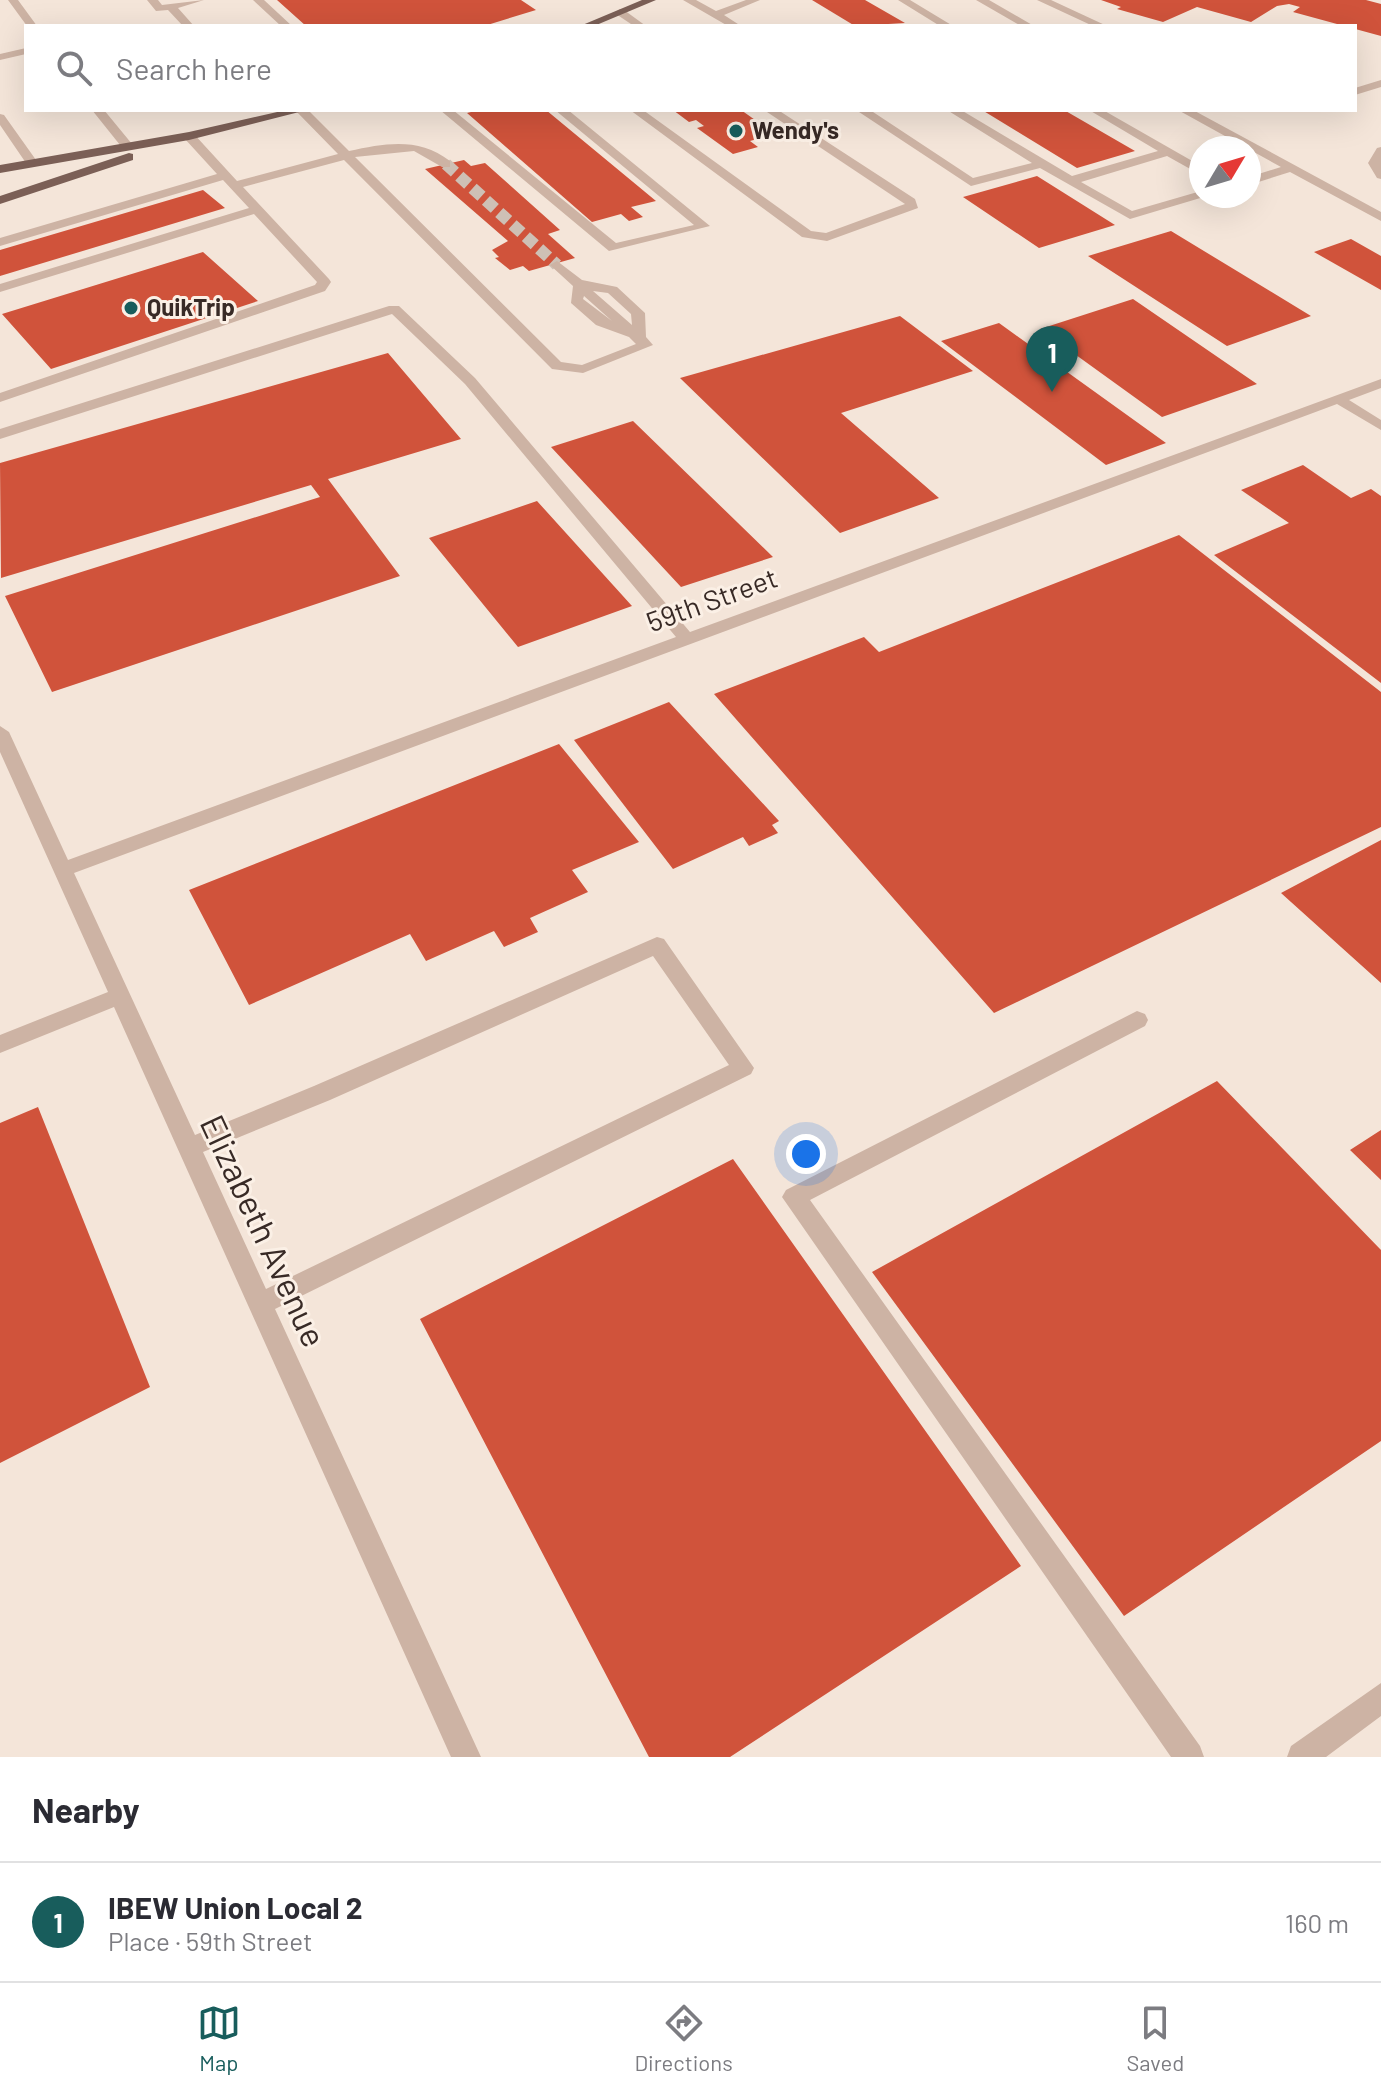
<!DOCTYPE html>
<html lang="en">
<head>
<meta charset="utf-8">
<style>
  :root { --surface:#fff; --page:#f7f7f7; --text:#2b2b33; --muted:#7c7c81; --line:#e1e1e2; --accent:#185d5c }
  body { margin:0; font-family:Barlow,sans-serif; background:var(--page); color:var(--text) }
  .compass { position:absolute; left:1189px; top:136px; width:72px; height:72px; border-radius:50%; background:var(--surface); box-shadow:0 8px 32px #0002; rotate:52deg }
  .you { position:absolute; left:806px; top:1154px; width:28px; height:28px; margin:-20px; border:6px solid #fff; border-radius:50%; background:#1a73e8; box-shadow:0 0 0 12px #1a73e833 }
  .badge { display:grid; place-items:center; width:52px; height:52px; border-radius:50%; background:var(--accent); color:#fff; font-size:26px; font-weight:700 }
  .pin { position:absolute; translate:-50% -66px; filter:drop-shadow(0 2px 4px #0008) }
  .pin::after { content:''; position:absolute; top:42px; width:28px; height:24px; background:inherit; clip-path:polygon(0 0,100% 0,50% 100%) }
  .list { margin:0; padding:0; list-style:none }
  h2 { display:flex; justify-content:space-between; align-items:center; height:104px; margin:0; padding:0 32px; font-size:34px }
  h2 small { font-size:26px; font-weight:400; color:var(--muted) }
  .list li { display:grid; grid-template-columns:52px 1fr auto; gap:24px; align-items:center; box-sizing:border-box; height:120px; padding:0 32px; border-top:2px solid var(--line) }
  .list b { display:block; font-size:30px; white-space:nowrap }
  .list p { margin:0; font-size:26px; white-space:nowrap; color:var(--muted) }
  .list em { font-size:26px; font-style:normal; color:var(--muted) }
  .icon { flex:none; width:44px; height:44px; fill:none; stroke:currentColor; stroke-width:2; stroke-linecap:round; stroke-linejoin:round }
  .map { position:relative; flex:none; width:1381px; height:1757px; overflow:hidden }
  .search { position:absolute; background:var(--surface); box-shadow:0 8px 32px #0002; left:24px; right:24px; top:24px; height:88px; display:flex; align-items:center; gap:20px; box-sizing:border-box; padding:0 28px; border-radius:0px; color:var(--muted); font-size:30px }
  .sheet { height:224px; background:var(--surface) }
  nav { display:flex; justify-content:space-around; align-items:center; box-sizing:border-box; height:112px; border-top:2px solid var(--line); background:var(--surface); font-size:22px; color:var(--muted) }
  nav a { display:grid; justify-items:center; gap:4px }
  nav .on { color:var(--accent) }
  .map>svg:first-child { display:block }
</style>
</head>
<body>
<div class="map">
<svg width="1381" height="1757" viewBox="0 0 1381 1757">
  <rect width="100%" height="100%" fill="#f4e5d9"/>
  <path fill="#d0533b" d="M277 0H521L536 10 484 26H306Z
    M812 0H865L905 23 855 26Z
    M1101 0H1366L1381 4V36L1293 12 1300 7 1289 4 1277 6 1251 22 1197 7 1163 22 1117 9 1121 7Z
    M479 110H546L656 201 631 207 643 217 629 221 621 214 592 222 467 113Z
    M673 110H741L775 134 750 141 758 147 733 154 697 128 704 126 696 120 689 122Z
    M982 110H1064L1135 151 1077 168Z
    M464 160 471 166 485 163 560 230 548 234 575 258 529 271 523 266 510 270 495 258 499 257 492 250 508 241 425 169Z
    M1037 176 1115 225 1039 248 963 197Z
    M203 190 225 208 0 276V250Z
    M1171 231 1311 316 1227 346 1088 256Z
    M1351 239 1381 256V290L1314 252Z
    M203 252 258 301 51 369 2 314Z
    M1133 299 1257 384 1162 417 1040 329Z
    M900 316 973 371 841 413 939 498 840 533 680 378Z
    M999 323 1166 443 1106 465 941 341Z
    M388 353 461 439 328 479 400 576 52 692 5 596 320 497 311 485 1 578 0 463Z
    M633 421 773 557 681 587 551 447Z
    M1303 465 1351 498 1371 489 1381 496V683L1214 555 1289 523 1241 490Z
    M537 501 632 606 518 647 429 538Z
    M1179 535 1381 692V827L994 1013 714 694 864 637 879 652Z
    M669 702 779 821 772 825 778 833 749 846 743 837 673 869 574 740Z
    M559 744 639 842 572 870 588 892 530 918 538 932 504 947 494 931 426 961 410 934 249 1005 189 890Z
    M1381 840V983L1281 893Z
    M1217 1081 1381 1250V1441L1124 1616 872 1272Z
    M38 1107 150 1387 0 1463V1123Z
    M1381 1130V1180L1350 1150Z
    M733 1159 1021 1566 730 1757H649L420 1319Z"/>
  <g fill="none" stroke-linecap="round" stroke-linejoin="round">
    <path stroke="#cec0b5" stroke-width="12" stroke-dasharray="12 6" stroke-linecap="butt" d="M446 164 557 265"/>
    <path fill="#cdb3a4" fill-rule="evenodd" d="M8 0H18L37 26H27Z
      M147 0H158L162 5 204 0 178 8 194 26H183L168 10 156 11Z
      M253 0H264L292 26H281Z
      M683 0H696L716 11 746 0H760L724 15 741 26H728Z
      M898 0H910L953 26H940Z
      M976 0H989L1034 26H1021Z
      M1037 0H1051L1107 26H1093Z
      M620 9 624 10 646 26H634L616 14 615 12Z
      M26 48V54L0 60V54Z
      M1381 80V87L1355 95V88Z
      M92 110H104L132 144V150H124Z
      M295 110H308L349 151C386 143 419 137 450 161V167H442L414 151 355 157 561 362 582 365 636 344 629 337 596 325 571 303 573 286 550 265 557 261 582 280 617 287 645 313 646 337 653 345 583 373 552 369 344 160 243 187 329 279 331 282 325 291 0 402V393L315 285 317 282 254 214 0 292V284L249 208 223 180 0 246V238L217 174 185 139V133H193L237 181 338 154ZM593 291 608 293 631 314 632 325ZM584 296 612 321 583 299Z
      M440 110H453L616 243 694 225 555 110H568L710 226 609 251Z
      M630 110H643L811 231 826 233 905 204 764 110H778L915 199 918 208 827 241 802 237Z
      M856 110H870L973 178 1032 163 947 110H961L1072 176 1158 151 1089 110H1103L1201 166V175L1167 156 1081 182 1132 211 1201 191V196H1207L1130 219 1040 168 971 186Z
      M1178 110H1193L1381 212V221L1290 172 1249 185V177L1281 167Z
      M0 114 4 115 36 160V166H28L0 125Z
      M1381 147V179L1377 178 1368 163 1377 148Z
      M389 306H399L475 378 690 632 1381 379V388L1349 400 1381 420V430L1337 404 74 873 195 1135 314 1086 657 937 664 939 754 1068 751 1074 275 1309 481 1757H451L114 1007 0 1053V1035L108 992 0 752V726L9 732 68 860 676 637 465 384 392 314 0 439V429ZM653 956 729 1065 266 1289 203 1152 330 1100Z
      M1137 1011 1145 1014 1148 1020 1145 1026 810 1200 1200 1746 1204 1757H1171L782 1197 786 1190Z
      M1381 1683V1716L1326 1757H1287L1291 1746Z"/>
    <path fill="#7b5f56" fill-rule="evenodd" d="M642 0H656L594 26H580Z
      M286 110H307L189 140 0 173V165L189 132Z
      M129 153 133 154V160L0 204V196Z"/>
  </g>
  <g fill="#185d5c" stroke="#fbf0e6" stroke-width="3">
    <circle cx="736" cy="131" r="8"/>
    <circle cx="131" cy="308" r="8"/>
  </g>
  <g text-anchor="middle" stroke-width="6" stroke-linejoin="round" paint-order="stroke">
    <g font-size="24" font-weight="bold" fill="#382a26" stroke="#fbf0e6" text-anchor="start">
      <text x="752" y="139">Wendy's</text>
      <text x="147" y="316">QuikTrip</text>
    </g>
    <g font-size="28" fill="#382a26" stroke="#fbf0e6">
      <text transform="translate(712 600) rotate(-20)" y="10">59th Street</text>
    </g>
    <g font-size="34" fill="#382a26" stroke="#fbf0e6">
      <text transform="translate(263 1231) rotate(65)" y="12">Elizabeth Avenue</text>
    </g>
  </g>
</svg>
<svg class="compass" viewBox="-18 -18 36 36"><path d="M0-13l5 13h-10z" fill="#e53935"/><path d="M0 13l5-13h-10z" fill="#7c7c81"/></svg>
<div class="you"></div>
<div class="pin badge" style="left:1052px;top:392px">1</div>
<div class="search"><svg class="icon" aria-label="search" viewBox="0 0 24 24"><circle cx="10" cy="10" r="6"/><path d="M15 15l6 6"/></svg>Search here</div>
</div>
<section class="sheet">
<h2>Nearby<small></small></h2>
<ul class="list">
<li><span class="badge">1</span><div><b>IBEW Union Local 2</b><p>Place · 59th Street</p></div><em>160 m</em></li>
</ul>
</section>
<nav>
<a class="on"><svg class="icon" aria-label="map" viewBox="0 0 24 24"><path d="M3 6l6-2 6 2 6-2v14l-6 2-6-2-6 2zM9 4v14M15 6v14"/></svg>Map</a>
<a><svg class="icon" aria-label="directions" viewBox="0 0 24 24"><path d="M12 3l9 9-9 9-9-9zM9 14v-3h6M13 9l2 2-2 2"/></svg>Directions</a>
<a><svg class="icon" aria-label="saved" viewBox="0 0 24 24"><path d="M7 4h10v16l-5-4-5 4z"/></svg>Saved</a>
</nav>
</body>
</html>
